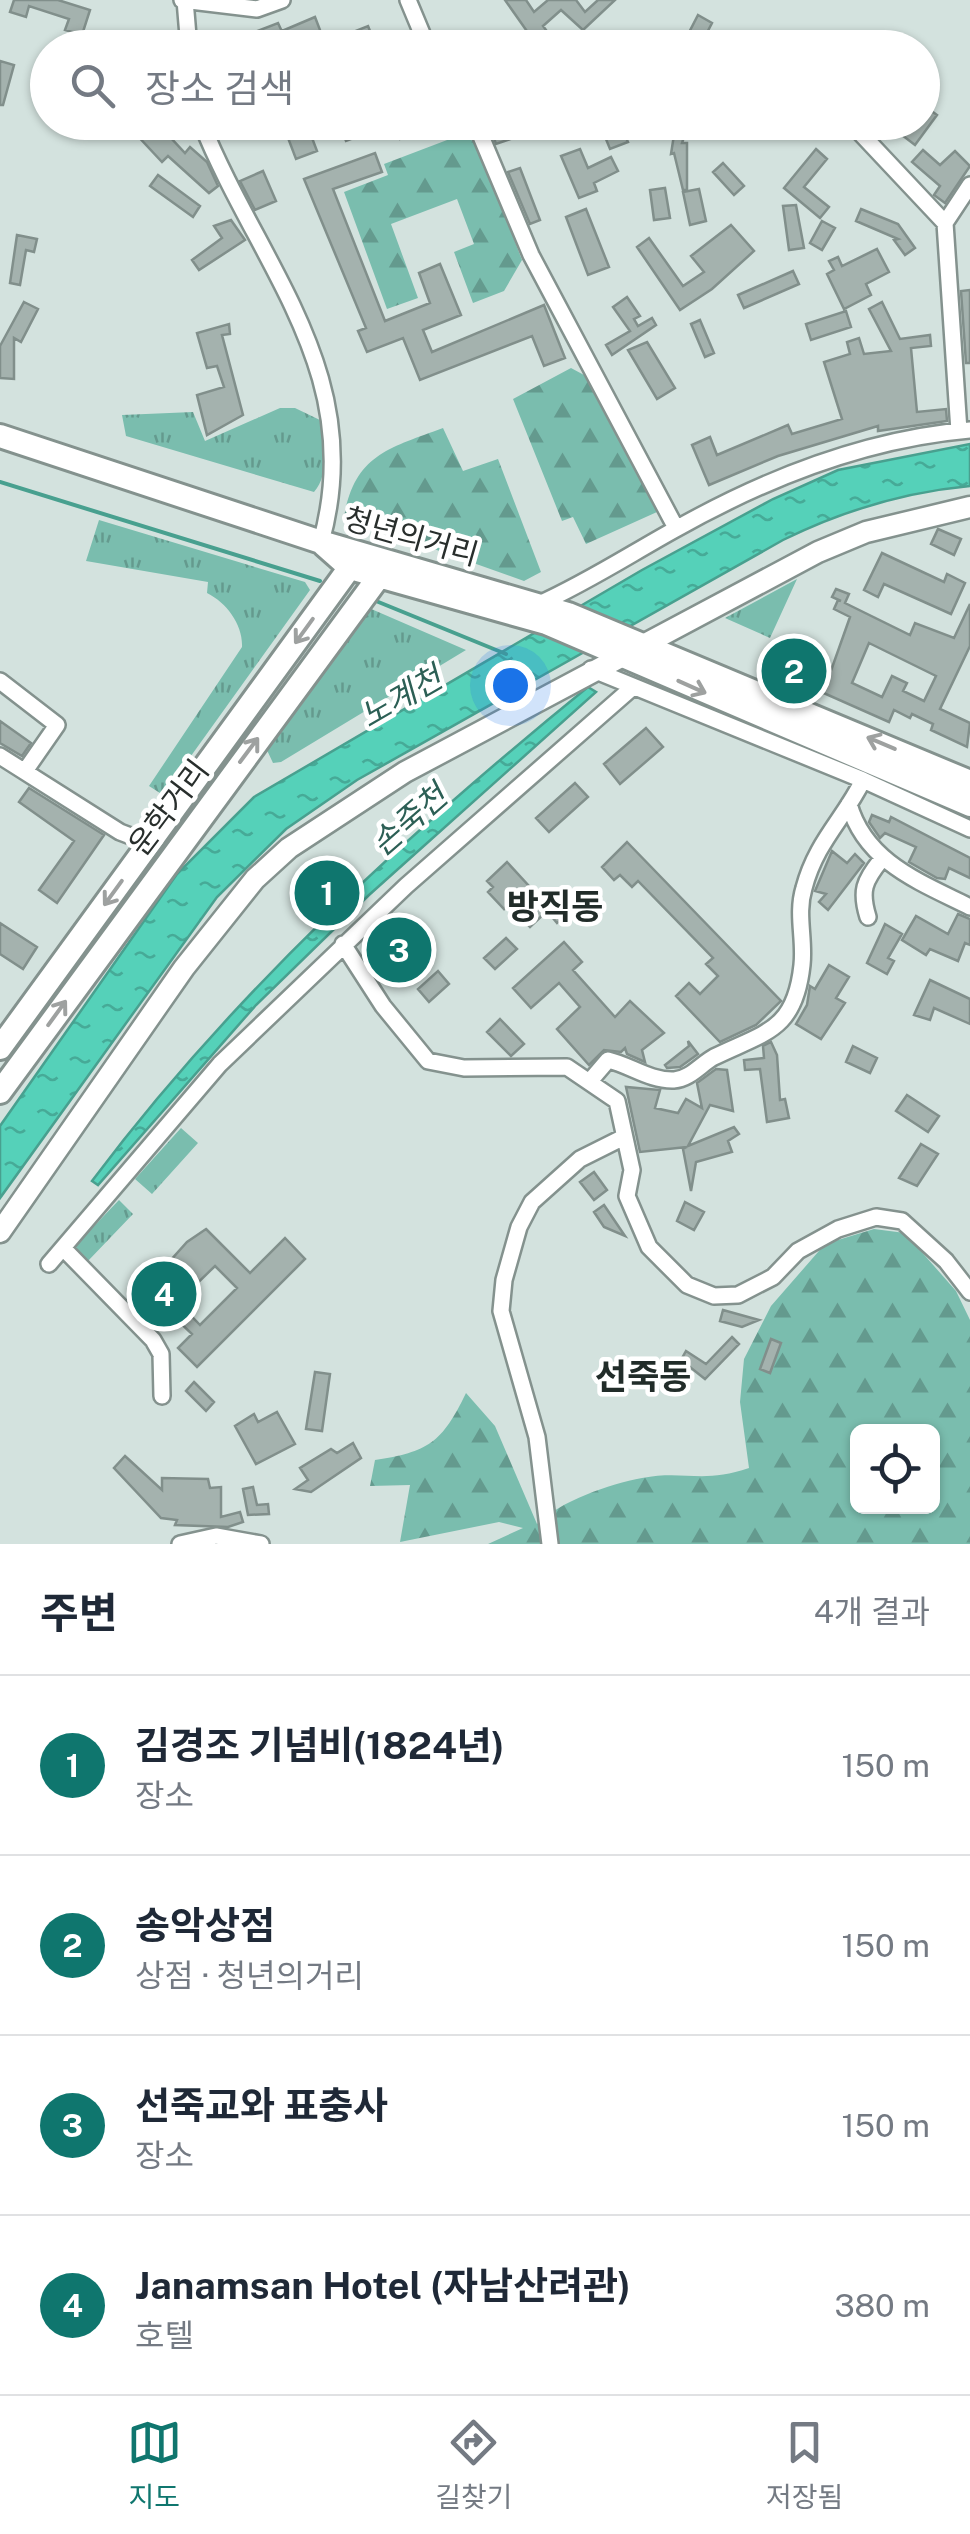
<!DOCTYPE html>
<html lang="ko">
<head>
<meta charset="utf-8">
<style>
  :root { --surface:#fff; --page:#f6f6f7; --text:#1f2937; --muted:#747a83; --line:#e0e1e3; --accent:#0f766e }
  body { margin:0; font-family:"Public Sans","Noto Sans KR",sans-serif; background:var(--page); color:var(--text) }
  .controls { position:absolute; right:30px; bottom:30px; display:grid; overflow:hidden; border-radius:15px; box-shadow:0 2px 8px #0004 }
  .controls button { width:90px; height:90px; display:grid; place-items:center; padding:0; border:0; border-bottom:2px solid var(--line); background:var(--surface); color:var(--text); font:50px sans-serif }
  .you { position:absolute; left:510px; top:685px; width:35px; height:35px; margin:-25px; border:8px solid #fff; border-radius:50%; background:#1a73e8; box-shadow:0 0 0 15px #1a73e833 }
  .badge { display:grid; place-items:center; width:65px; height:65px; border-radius:50%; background:var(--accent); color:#fff; font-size:32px; font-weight:700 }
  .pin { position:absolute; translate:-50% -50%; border:5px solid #fff; box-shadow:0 2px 10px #0006 }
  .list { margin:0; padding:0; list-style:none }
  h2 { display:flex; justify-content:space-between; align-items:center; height:130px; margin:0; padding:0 40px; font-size:42px }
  h2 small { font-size:32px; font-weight:400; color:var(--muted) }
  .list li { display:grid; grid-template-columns:65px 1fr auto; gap:30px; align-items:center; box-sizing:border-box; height:180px; padding:0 40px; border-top:2px solid var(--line) }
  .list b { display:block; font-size:38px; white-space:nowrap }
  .list p { margin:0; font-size:32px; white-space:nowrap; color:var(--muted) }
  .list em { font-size:32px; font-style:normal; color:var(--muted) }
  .icon { flex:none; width:55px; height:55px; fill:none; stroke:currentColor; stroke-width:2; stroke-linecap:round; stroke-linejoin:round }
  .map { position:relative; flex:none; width:970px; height:1544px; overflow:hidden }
  .search { position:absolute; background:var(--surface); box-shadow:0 2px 8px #0004; left:30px; right:30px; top:30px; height:110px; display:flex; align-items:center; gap:25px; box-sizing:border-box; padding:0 35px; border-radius:55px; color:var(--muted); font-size:38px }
  .sheet { height:850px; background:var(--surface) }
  nav { display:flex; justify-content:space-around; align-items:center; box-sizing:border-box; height:140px; border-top:2px solid var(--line); background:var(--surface); font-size:28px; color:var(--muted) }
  nav a { display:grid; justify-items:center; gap:5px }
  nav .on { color:var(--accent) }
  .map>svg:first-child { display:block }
</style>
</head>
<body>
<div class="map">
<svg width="970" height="1544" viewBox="0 0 970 1544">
  <defs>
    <pattern id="grass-tufts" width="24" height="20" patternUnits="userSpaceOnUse" patternTransform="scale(2.5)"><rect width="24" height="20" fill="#7abdae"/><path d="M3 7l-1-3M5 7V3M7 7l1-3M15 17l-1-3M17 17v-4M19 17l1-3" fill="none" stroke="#649a8e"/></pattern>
    <pattern id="forest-firs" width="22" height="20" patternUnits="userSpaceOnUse" patternTransform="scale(2.5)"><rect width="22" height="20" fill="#7abdae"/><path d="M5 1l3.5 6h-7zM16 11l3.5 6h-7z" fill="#649a8e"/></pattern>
    <pattern id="water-ripples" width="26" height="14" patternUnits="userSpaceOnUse" patternTransform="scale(2.5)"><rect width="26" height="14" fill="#55d1b9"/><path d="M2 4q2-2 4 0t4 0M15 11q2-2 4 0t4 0" fill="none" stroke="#46aa97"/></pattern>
  </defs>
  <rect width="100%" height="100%" fill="#d3e2de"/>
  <path fill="url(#grass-tufts)" d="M280 408H295L322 421C324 443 330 474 314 492L126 436 122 415 193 412 205 441Z
    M99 520 305 582 310 590 163 795 149 786 242 647C243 625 227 603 207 593L208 582 86 561Z
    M797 579 770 638 725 618Z
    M369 608 466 650 281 762 273 763 266 748Z
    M181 1128 198 1143 152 1194 135 1179Z
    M119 1200 133 1214 87 1262 73 1248Z"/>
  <path fill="url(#forest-firs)" fill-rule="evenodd" d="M455 137H468L478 146 522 260 504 291 473 303 454 252 474 244 457 199 391 224 418 298 387 309 344 192 388 175 384 164Z
    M571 368 584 375 657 512 586 544 573 517 562 521 513 399Z
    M443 428 463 471 498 459 541 572 524 581 344 517C355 454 390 448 443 428Z
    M874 1229 905 1233 956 1291 970 1320V1544H488L523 1528 499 1522 400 1542 410 1485 370 1486 375 1460C428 1452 442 1443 466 1393L495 1426 537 1524C561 1501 609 1484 642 1478 684 1470 703 1484 749 1468L740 1402 744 1359 771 1306 825 1244ZM858 1432H932V1506H858Z"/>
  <path fill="url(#water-ripples)" stroke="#48a08f" stroke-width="2.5" d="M970 444V486C905 492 842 511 783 540L357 780 286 829 217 897 0 1198V1126L177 874 254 797 642 570 773 499 838 470Z
    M588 687 596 692 369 895 256 1005 98 1185 92 1181C232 994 408 833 588 687Z"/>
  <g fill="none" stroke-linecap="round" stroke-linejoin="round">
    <path stroke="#48a08f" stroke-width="4" d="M0 482 320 581
      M376 601 506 654"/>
  </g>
  <path fill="#a4b2ae" stroke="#818f8b" stroke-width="2.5" fill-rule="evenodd" d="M14 0H58L90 10 82 35 65 30 69 19 29 6 26 17 10 12Z
    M505 0H526L534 12 548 0H576L585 12 598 0H615L583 30 561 10 543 26 549 34 536 44Z
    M698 15 712 23 699 48H681Z
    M315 17 320 30 299 39 302 48H289L282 31Z
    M278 23 284 36 265 48H250L245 36Z
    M368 26 374 41 389 35 394 48H341L338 38Z
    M0 61 14 65 3 105H0Z
    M922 104 937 115 915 145 885 122H922Z
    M147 122H156L185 153 190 147 207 162 218 186 209 193 168 156 162 162 135 133Z
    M282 122H306L317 151 296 159Z
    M338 122H363L367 133 346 141Z
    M393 122H440L441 123 400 139Z
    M488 122H515L519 136 496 144Z
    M599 122H619L628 142 610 149Z
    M676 122H689L682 143H687V190H683L674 153 671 154Z
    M580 149 588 168 611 157 618 171 594 183 597 191 579 198 561 156Z
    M816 149 827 159 804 187 829 207 820 218 784 188Z
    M923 150 940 165 955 151 970 166 945 203 934 195 940 186 912 162Z
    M375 153 382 172 333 189 385 321 430 303 419 273 440 264 461 315 423 330 432 352 544 305 565 358 544 366 532 336 420 380 403 338 367 352 358 331 366 328 304 179Z
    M723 163 744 186 734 195 713 172Z
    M520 168 540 220 530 224 508 172Z
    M263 171 276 201 255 210 240 181Z
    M158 175 200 206 193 217 150 186Z
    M665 188 670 218 654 220 650 190Z
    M699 189 706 221 690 225 683 192Z
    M796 205 804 248 789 250 783 206Z
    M586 209 609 267 588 275 566 217Z
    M861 209 898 224 915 248 905 255 894 240 898 239 856 221Z
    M231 220 245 240 199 270 192 260 222 238 214 226Z
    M822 221 835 228 822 250 810 243Z
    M731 225 754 251 712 289 680 310 637 247 649 238 683 286 704 272 691 256Z
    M17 235 37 239 34 252 26 250 20 285 10 283Z
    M877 249 889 272 866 284 871 295 844 309 827 274 834 270 829 261 838 257 842 266Z
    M793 271 799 284 744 308 738 295Z
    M970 290V363H966L961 291Z
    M627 297 640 316 634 319 638 326 652 318 656 325 612 355 606 345 630 331 613 307Z
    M24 302 38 309 21 342 14 338V379L0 378V346Z
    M882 302 900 339 930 335 931 346 911 348 917 412 946 409 947 421 878 431V426L778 456 709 485 692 445 710 437 717 455 788 425 792 434 842 419 824 362 850 354 847 342 859 338 864 354 891 351 869 309Z
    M846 311 851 327 811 340 806 324Z
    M700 320 714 353 705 357 691 324Z
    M229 324 230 334 222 335 243 415 207 435 197 395 224 387 217 366 207 368 197 333Z
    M647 342 675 388 657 399 628 350Z
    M938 529 961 539 954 555 931 544Z
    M882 553 944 582 947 574 965 583 951 614 884 584 878 597 864 590Z
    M836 589 849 594 845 603 910 635 915 623 954 638 970 604V646L940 709 970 723 967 747 931 730 933 724 912 714 910 718 894 710 889 722 792 679 787 670 794 645 808 651 800 670 827 682 850 617 834 609 838 600 841 601 832 597ZM869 643 936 676 924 701 903 691 907 683 892 676 882 697 852 683Z
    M0 721 31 743 22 756 0 743Z
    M646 728 663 747 620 784 604 764Z
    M575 783 588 797 549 832 536 818Z
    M29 788 104 835 57 903 39 890 74 841 19 802Z
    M872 815 889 822 891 817 970 858V878L949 868 945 879 937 878 909 862 916 847 885 833 880 838 869 822Z
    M627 842 781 1001 756 1025 720 1042 676 996 689 983 700 994 718 976 706 964 713 958 638 881 632 887 620 875 614 880 602 867Z
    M832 851 847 863 855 854 864 863 828 910 819 902 826 894 815 891Z
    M507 862 541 899 546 894 566 915 557 923 547 911 530 927 508 904 504 909 488 892 493 887 487 881Z
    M958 914 970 919V945L965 943 958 961 930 949 926 955 902 940 916 916 948 934Z
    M0 923 37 947 23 969 0 954Z
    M885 924 902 934 888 958 894 961 887 974 867 963Z
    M506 938 517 949 495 969 484 958Z
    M564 942 582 962 573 970 615 1017 630 1001 664 1033 642 1050 645 1062 627 1054 625 1048 621 1052 604 1050 589 1065 557 1029 580 1007 559 983 531 1008 513 988Z
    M829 965 849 977 836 998 845 1003 821 1039 796 1024 807 1005 810 986 815 989Z
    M438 971 449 984 429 1002 418 989Z
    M930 980 970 999V1024L934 1008 930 1020 914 1015Z
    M500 1019 524 1044 511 1056 487 1032Z
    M688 1041 698 1054 680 1067 667 1068 665 1065 689 1046Z
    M771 1042 777 1055 780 1100 785 1099 789 1118 767 1122 760 1069 745 1070 744 1060 764 1058 763 1046Z
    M853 1046 877 1058 870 1073 846 1062Z
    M716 1069 727 1070 733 1111 710 1105 688 1146 734 1127 739 1134 728 1141 732 1152 696 1162 691 1191 683 1149 687 1147 640 1152 626 1087 660 1090 655 1108 678 1113 686 1099 702 1108 697 1083Z
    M907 1095 939 1116 928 1132 896 1111Z
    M921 1144 938 1154 917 1186 899 1178Z
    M594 1172 607 1190 594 1200 580 1182Z
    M685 1202 704 1212 694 1230 677 1221Z
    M604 1205 625 1236 604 1227 594 1212Z
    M206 1229 250 1273 285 1238 305 1259 197 1367 178 1348 192 1334 169 1312 158 1323 135 1300 187 1242ZM215 1266 237 1288 200 1325 178 1302Z
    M723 1310 759 1320 742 1327 720 1321Z
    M732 1337 739 1344 705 1379 681 1360 686 1351 706 1364Z
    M771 1339 781 1343 770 1373 760 1369Z
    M315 1372 330 1374 322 1431 306 1429Z
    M194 1382 214 1402 206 1411 186 1391Z
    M277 1412 295 1444 256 1464 235 1426 254 1414 258 1422Z
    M353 1443 361 1458 311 1492 295 1489 308 1480 300 1468 331 1449 337 1453Z
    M125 1456 162 1490V1478L208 1479 210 1488 221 1487V1517L240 1512 243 1522 228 1527 175 1525 177 1520 161 1518 114 1468Z
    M253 1487 257 1505 268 1504 269 1514 248 1515 243 1489Z"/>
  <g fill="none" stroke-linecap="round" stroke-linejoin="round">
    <defs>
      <path id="minor" d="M182 0 257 9 282 0
        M185 0 189 48
        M408 0 428 48
        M201 122C259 267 368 374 321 542
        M475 122 531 255 676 528
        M850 122 945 223 959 431
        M945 223 970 185
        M539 604C586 583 629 555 674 530 766 478 865 439 970 430
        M591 669 863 780
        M0 681 57 725 25 771
        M0 756 120 832 149 843
        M849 804C865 862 920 882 970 907
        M868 917C860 891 864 881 881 860
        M343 944 383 1006 428 1061 464 1068 567 1067 617 1101 632 1170 627 1196 649 1247 687 1285 714 1296 738 1295 773 1277 798 1251 838 1229 876 1217 902 1221 946 1261 970 1292
        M590 1081 608 1060C630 1065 650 1081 674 1080 690 1079 701 1064 714 1057 765 1032 795 1031 802 965 805 939 796 914 804 888 816 842 844 819 863 780L970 829
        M63 1248 153 1340 161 1354 162 1396
        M49 1264 220 1064 406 886 633 687
        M180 1544 216 1536 261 1544
        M550 1544 537 1437 501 1311 504 1280 519 1227 532 1202 580 1159 622 1138"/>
      <path id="tertiary" d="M0 1232 184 968 255 879 289 848 405 772 818 552 866 532 970 507"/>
      <path id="secondary" d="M0 436 321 542 568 614 970 782
        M324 545 350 568 546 623 970 805
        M0 1048 356 559
        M0 1092 386 567"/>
    </defs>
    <use href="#minor" stroke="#84928e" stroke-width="20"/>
    <use href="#tertiary" stroke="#84928e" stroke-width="25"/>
    <use href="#secondary" stroke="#84928e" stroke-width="28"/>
    <use href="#minor" stroke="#fff" stroke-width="15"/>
    <use href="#tertiary" stroke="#fff" stroke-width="20"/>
    <use href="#secondary" stroke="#fff" stroke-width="22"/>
  </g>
  <defs><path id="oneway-shaft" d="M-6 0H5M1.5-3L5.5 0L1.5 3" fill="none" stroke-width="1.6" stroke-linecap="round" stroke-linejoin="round" transform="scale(2.5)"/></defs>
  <g stroke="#9ea1a0">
    <use href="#oneway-shaft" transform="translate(304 631) rotate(126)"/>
    <use href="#oneway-shaft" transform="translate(692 687) rotate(24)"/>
    <use href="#oneway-shaft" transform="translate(881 743) rotate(-157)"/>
    <use href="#oneway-shaft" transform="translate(249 750) rotate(-53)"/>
    <use href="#oneway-shaft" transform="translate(113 893) rotate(126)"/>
    <use href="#oneway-shaft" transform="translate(57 1013) rotate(-54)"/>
  </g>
  <g text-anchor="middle" stroke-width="9" stroke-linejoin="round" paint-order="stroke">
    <g font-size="30" fill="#282e2c" stroke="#fff">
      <text transform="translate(411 537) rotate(16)" y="10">청년의거리</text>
      <text transform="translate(169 808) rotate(-53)" y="10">운학거리</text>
    </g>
    <g font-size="32" font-style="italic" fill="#2c5f55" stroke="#fff">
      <text transform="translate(401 697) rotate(-30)" y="11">노계천</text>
      <text transform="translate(409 820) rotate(-41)" y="11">손죽천</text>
    </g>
    <g font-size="35" font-weight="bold" fill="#212c29" stroke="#fff">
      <text x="555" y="919">방직동</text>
      <text x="643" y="1389">선죽동</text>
    </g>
  </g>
</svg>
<div class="controls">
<button><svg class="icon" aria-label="locate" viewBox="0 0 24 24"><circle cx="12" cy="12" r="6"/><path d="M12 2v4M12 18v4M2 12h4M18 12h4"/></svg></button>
</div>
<div class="you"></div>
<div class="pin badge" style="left:327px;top:893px">1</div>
<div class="pin badge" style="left:794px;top:671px">2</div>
<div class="pin badge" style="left:399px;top:950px">3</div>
<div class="pin badge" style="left:164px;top:1294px">4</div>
<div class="search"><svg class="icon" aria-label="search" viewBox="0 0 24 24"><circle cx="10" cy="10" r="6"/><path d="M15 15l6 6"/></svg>장소 검색</div>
</div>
<section class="sheet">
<h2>주변<small>4개 결과</small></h2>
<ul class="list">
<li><span class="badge">1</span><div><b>김경조 기념비(1824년)</b><p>장소</p></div><em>150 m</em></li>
<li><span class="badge">2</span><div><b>송악상점</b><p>상점 · 청년의거리</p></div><em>150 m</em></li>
<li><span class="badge">3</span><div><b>선죽교와 표충사</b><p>장소</p></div><em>150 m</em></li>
<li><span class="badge">4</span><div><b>Janamsan Hotel (자남산려관)</b><p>호텔</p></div><em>380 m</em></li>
</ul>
</section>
<nav>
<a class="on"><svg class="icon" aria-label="map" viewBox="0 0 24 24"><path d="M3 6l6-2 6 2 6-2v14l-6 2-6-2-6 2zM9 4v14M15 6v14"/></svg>지도</a>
<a><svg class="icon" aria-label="directions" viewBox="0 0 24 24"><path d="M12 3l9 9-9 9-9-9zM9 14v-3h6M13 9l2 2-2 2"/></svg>길찾기</a>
<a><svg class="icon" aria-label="saved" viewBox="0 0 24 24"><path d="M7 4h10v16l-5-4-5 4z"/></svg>저장됨</a>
</nav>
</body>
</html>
